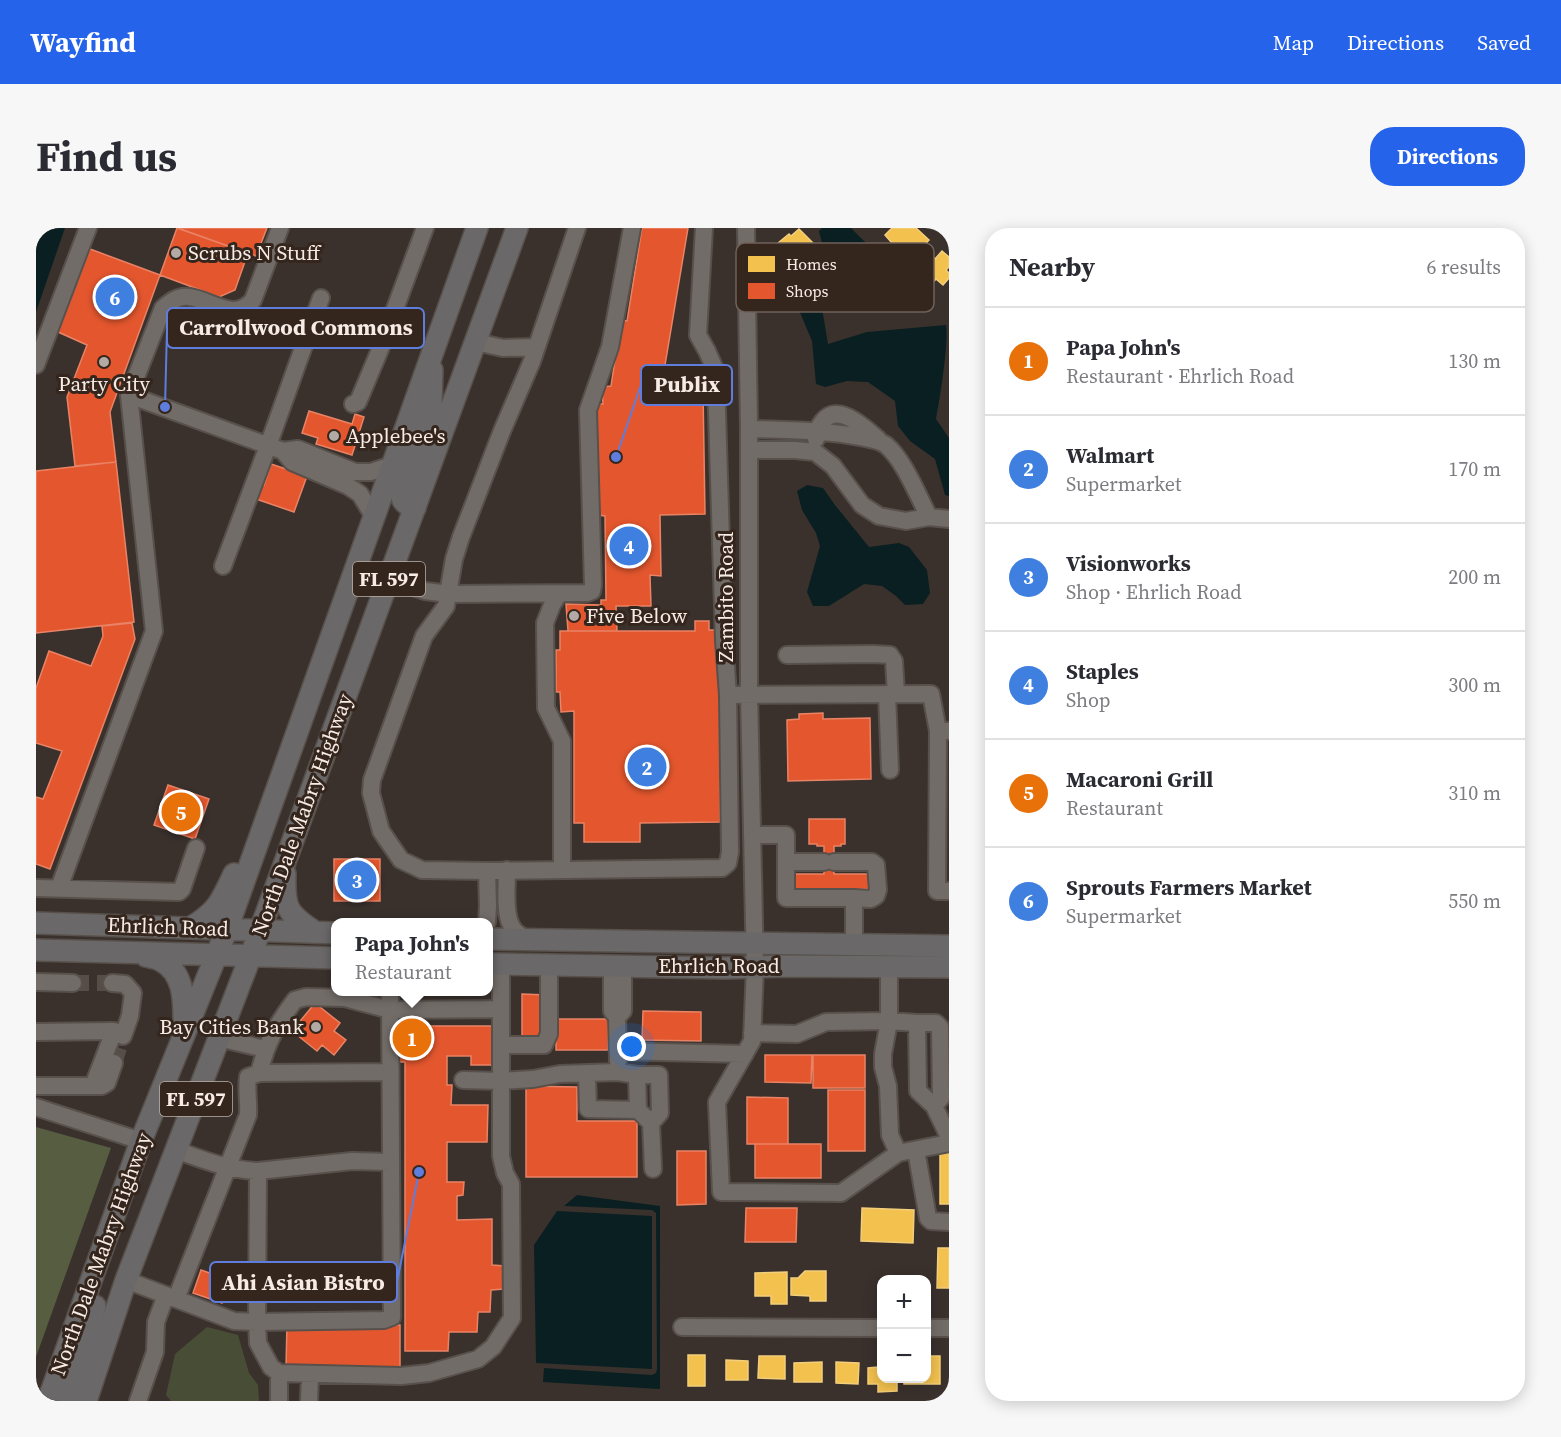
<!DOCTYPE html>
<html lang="en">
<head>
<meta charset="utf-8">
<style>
  :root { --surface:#fff; --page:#f7f7f7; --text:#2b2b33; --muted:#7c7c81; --line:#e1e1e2; --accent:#2563eb }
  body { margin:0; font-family:"Source Serif 4",serif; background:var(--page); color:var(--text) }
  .controls { position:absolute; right:18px; bottom:18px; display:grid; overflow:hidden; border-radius:12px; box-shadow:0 3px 15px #0003 }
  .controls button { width:54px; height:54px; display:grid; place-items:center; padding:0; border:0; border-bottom:2px solid var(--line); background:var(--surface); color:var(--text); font:30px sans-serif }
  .you { position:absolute; left:596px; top:819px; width:21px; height:21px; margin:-15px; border:4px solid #fff; border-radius:50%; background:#1a73e8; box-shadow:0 0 0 9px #1a73e833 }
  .badge { display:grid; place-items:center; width:39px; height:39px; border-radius:50%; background:var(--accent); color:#fff; font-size:20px; font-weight:700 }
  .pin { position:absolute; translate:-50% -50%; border:3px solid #fff; box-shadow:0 2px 6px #0006 }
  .popup { position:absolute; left:295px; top:690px; width:162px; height:78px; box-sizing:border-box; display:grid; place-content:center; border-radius:12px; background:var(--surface); filter:drop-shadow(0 2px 4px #0005); font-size:20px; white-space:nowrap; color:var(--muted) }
  .popup b { font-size:22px; color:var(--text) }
  .popup::after { content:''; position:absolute; left:50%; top:100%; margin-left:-12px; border:12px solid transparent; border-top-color:var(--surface) }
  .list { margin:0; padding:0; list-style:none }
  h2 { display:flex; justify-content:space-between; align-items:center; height:78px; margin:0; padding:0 24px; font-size:26px }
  h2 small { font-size:20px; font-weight:400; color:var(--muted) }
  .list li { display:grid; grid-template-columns:39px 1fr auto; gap:18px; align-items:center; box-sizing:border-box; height:108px; padding:0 24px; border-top:2px solid var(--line) }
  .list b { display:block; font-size:22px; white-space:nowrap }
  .list p { margin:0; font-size:20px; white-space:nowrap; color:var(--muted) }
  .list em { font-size:20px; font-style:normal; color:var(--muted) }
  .map { position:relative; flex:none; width:913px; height:1173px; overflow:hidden; border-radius:24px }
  header { display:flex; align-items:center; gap:36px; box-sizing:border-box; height:84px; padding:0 30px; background:var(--accent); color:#fff }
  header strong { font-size:28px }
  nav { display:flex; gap:33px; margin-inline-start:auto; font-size:21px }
  .intro { display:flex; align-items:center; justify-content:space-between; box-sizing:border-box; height:144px; padding:0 36px }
  h1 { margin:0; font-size:42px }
  .button { padding:15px 27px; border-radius:24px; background:var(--accent); color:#fff; font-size:21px; font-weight:700 }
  main { display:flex; gap:36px; padding:0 36px }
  aside { flex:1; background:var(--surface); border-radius:24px; box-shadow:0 3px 15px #0003 }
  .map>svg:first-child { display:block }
</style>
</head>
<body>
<header>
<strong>Wayfind</strong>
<nav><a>Map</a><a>Directions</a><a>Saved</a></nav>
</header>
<div class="intro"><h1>Find us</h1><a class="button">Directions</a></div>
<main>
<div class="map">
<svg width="913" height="1173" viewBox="0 0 913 1173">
  <rect width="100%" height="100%" fill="#3a312d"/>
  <path fill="#484e35" d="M171 1099 202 1107 213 1145 222 1157 223 1173H135L130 1167 139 1126Z"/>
  <path fill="#565d41" d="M0 899 75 920 0 1129Z"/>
  <path fill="#0a1f21" d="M0 0H29L0 84Z
    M786 0H815L859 44 863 52 856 57 799 60 784 68 792 116 831 104 910 97C913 114 904 170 900 191L913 210V268L909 267 899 231 874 213 862 198 859 173 832 154 811 153 789 159 780 156 776 113 760 75 767 58 786 39 789 27 783 3Z
    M771 257 787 260 799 277 833 319 863 315 873 319 891 342 894 365 887 376 869 377 860 368 846 358 828 356 793 378H777L771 364 784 318 780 305 766 282 761 263Z
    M541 967 624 978V1160L623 1161 507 1154 508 1140 616 1147 620 1145 621 1141 620 985 616 982 528 978Z
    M521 983 616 988V1141L500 1135 498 1017Z"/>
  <path fill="#f2c14e" stroke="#f3ce7b" stroke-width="1.5" d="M856 0H880L893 12 874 32 867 25 864 28 853 18 856 15 849 7Z
    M763 1 783 21 765 38 762 35 754 43 738 26 746 19 742 15 753 6 755 8Z
    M906 23 913 29V39L910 42 913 45V50L907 57 900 51 893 59 882 48 889 40 884 35 893 25 899 31Z
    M904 925H913V976H904Z
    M826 980 878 982 877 1015 825 1013Z
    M902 1020H913V1060H901Z
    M769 1043H790V1073H774V1068L755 1067V1050H762Z
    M751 1044V1076H735V1068H719V1045Z
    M652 1127H669V1158H652Z
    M723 1128H749V1151L722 1150Z
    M891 1128H904V1156H868V1150H891Z
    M842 1131H846V1150H861V1163L842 1164V1156H832V1140L842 1139Z
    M690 1132 712 1133V1152H690Z
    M786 1134V1154H758V1135Z
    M800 1134 823 1135 822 1156 800 1155Z"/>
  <path fill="#e4572e" stroke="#e98365" stroke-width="1.5" d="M141 0 212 25 199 62 183 69 124 47Z
    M142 0H231L220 28Z
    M606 0H652L625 161 667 162 669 286 624 287 625 348 614 347 615 378H580L581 403H532L530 376 565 377V372H570L569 288 561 287V176H567L566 159 575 158 585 92 591 93Z
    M54 21 124 47 74 184 80 234 39 238 31 169 51 117 22 104Z
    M273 183 316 196 319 186 328 189 316 227 280 216 282 210 266 205Z
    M80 234 98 394 0 405V243Z
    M235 236 271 248 258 284 220 271 225 256 228 257Z
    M659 393H673V402H683L684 594 604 595V614H548V595H538V483L525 484 524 464H520V422H524V403H659Z
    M96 395 99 411 14 641 0 636V569L7 571 26 523 0 515V460L13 423 55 438 67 408 66 398Z
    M787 485V491L834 490 835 551 752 553 751 492 763 491V486Z
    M132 557 173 571 159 611 118 597Z
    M773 591H809V616H805V618H798V646H838V661L757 662V646H788V618H781V616H773Z
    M298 631H344V673H298Z
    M486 766 511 767 510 808H486Z
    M279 775 304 795 298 803 310 812 298 827 286 817 281 823 256 803Z
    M607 783 665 784V813L606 812Z
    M520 791H572V822H520Z
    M364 798H457L456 837H435V828H411V857H416L415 877H452L451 914H411V954H428L427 967 421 968V992L456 991V1037L469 1038 468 1061 455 1062 454 1084H442L441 1104H413L412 1123H369V834H364Z
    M729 827H776L775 855 729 854Z
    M777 827H829V860H777Z
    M490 858 541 859V893H601V949H490Z
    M792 862H829V923H792Z
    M711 869 752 870V916H711Z
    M719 916H785V950H719Z
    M641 923H670V976L641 977Z
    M710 980H761L760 1014H709Z
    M165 1042 194 1052 191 1060 198 1062 196 1070 188 1067 186 1075 157 1065Z
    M251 1095 364 1097V1141L250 1140Z"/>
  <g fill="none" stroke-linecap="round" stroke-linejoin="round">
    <path stroke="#564d49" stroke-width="16" stroke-dasharray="16 8" stroke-linecap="butt" d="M37 755H76
      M78 835 87 808"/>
    <defs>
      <path id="minor" d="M541 0 496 133 466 203 425 309 418 331 410 378 388 408 336 552 335 565 345 603 365 632 386 642 451 643 686 640 692 635 694 624 692 467 895 466 902 503H913
        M668 0 662 107 671 123 678 139 680 152 688 412 692 467
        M710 0 713 201V466L719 739 716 813 681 874 685 964 805 965 862 925 913 915
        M440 114 467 120 500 119
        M0 137 52 0
        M93 167 247 223 262 221 319 244H335L356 237
        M317 176 322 174 343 124 389 0
        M713 201C752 202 791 202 829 210 837 212 843 212 850 217 868 232 882 268 893 289
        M780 211C780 204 782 199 787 193 802 174 829 200 842 211
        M713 222H759L779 224 797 238 826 277 843 288 870 293 893 289 913 291
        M247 223 256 234 312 258 324 266 338 289
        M187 338 232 218 285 70
        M353 351 389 363 413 366 551 365 556 363 557 357 552 182 574 119 596 0
        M523 366 516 377 509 395 510 480 526 513V642
        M751 427 837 426 854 427 858 433 860 466
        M851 466 854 542
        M902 503 901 663H913
        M716 607H750V670H818V717
        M750 634H788
        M798 634H836L840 637 842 662 840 668 835 671 818 670
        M471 642C471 658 468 684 475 697 478 705 486 709 494 712
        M0 660 143 664 146 661 160 620
        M23 660 118 403 93 167 127 80C134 74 143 67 153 69 174 71 199 95 217 72L244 0
        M451 694 452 678 451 643
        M576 738V783L581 789 587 783V738
        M853 739V793L847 826V839L852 858 854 907 862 925
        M0 754 37 755
        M76 755 89 756 97 765 94 788 87 808
        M309 770 354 782 465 781
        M581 789 582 833
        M881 795H900L904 799 905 870 898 878
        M0 804 78 803 57 858
        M716 805 761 806 790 794 853 793 881 795 882 863 898 878 913 909
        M183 810 229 821
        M465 817H508L513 806V738
        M582 823 709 826
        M223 845C231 814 240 797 259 772L270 769 309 770V764
        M601 847H623L624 885 615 895 602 882
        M427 852 465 853 497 851 524 846 582 844 601 847 602 882 552 881 551 845
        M0 858H66L71 855 78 835
        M0 879 105 913
        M615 895 617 941
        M140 922C167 932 193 942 222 943L316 933 355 934
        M880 922 892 990 895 993 913 994
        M222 943 221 1094 222 1115 235 1139 243 1145 365 1148 393 1145 442 1131 457 1119 476 1090 475 956 469 945 465 928V737
        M90 1052 198 1093 221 1094 348 1092 356 1089 354 764
        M140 1071 212 887C213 874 210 862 212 849L223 845 354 844
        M646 1099 846 1100
        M891 1100H913
        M102 1173 119 1124 120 1094 130 1067
        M243 1173V1145
        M273 1173 274 1146"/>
      <path id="major" d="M379 280C365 275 364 270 367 257L395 177 396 142
        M249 646C248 679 250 685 279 704
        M0 695 300 705
        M154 700C181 684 185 674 198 646
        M452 711 913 718
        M0 722 300 730
        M110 728C114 729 120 730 124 732 150 745 148 776 148 801
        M452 736 690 740 748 738 913 739
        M12 1173 105 913 191 701 441 0
        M31 1173 59 1078
        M50 1173 90 1052 215 727 481 0"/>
    </defs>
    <use href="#minor" stroke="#58504b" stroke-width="20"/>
    <use href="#major" stroke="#58504b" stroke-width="24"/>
    <use href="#minor" stroke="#726c68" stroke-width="16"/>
    <use href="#major" stroke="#6a6868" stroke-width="21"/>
  </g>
  <g fill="#b4aaa5" stroke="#35261d" stroke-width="2">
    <circle cx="140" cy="25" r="6"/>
    <circle cx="68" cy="134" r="6"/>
    <circle cx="298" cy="208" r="6"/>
    <circle cx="538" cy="388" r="6"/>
    <circle cx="280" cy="799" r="6"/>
  </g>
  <g text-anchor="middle" stroke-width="6" stroke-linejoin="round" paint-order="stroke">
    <g fill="#35261d" stroke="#bcb0a9" stroke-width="1.5">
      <rect x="317" y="334" width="72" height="34" rx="4.5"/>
      <rect x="124" y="854" width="72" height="34" rx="4.5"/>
    </g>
    <g font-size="20" font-weight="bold" fill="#f6ebe5">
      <text x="353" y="358">FL 597</text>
      <text x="160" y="878">FL 597</text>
    </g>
    <g font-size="21" fill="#f6ebe5" stroke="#35261d" text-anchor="start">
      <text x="152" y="32">Scrubs N Stuff</text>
      <text x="68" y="163" text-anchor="middle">Party City</text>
      <text x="310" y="215">Applebee's</text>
      <text x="550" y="395">Five Below</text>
      <text x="268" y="806" text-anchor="end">Bay Cities Bank</text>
    </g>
    <g font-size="21" fill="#f6ebe5" stroke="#35261d">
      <text transform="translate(690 369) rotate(-90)" y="7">Zambito Road</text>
      <text transform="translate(266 587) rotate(-70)" y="7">North Dale Mabry Highway</text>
      <text transform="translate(132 699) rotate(2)" y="7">Ehrlich Road</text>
      <text x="683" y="745">Ehrlich Road</text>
      <text transform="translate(65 1026) rotate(-70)" y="7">North Dale Mabry Highway</text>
    </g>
  </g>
  <rect x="700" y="15" width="198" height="69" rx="9" fill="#35261d" stroke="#6f6159" stroke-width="1.5"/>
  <rect x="712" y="28" width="27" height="16" fill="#f2c14e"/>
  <rect x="712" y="55" width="27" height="16" fill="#e4572e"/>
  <g font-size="16" fill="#f6ebe5">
    <text x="750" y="42">Homes</text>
    <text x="750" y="69">Shops</text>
  </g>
  <path fill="none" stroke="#5e7ddc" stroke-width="2" d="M129 179L131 100M580 229L605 157M383 944L361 1054"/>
  <g fill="#5e7ddc" stroke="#35261d" stroke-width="2">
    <circle cx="129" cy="179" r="6"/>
    <circle cx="580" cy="229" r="6"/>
    <circle cx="383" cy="944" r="6"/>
  </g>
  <g fill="#35261d" stroke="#5e7ddc" stroke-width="2">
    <rect x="131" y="80" width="257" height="40" rx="6"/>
    <rect x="605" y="137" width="91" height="40" rx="6"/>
    <rect x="174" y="1034" width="187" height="40" rx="6"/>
  </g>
  <g font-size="22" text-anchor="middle" font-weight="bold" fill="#f6ebe5">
    <text x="260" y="107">Carrollwood Commons</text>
    <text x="651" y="164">Publix</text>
    <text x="267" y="1062">Ahi Asian Bistro</text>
  </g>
</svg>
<div class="controls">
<button>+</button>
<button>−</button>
</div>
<div class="you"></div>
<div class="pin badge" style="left:376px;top:810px;background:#e8710a">1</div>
<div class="popup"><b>Papa John's</b>Restaurant</div>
<div class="pin badge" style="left:611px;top:539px;background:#3f7fe0">2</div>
<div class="pin badge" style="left:321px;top:652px;background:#3f7fe0">3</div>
<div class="pin badge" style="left:593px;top:318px;background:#3f7fe0">4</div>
<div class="pin badge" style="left:145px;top:584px;background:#e8710a">5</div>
<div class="pin badge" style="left:79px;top:69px;background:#3f7fe0">6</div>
</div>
<aside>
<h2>Nearby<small>6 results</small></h2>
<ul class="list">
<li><span class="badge" style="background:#e8710a">1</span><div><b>Papa John's</b><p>Restaurant · Ehrlich Road</p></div><em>130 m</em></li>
<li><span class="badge" style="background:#3f7fe0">2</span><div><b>Walmart</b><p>Supermarket</p></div><em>170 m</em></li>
<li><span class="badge" style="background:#3f7fe0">3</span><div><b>Visionworks</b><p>Shop · Ehrlich Road</p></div><em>200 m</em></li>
<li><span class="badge" style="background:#3f7fe0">4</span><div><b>Staples</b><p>Shop</p></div><em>300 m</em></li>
<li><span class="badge" style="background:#e8710a">5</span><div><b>Macaroni Grill</b><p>Restaurant</p></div><em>310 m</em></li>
<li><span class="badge" style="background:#3f7fe0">6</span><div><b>Sprouts Farmers Market</b><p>Supermarket</p></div><em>550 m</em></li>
</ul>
</aside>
</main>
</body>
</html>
